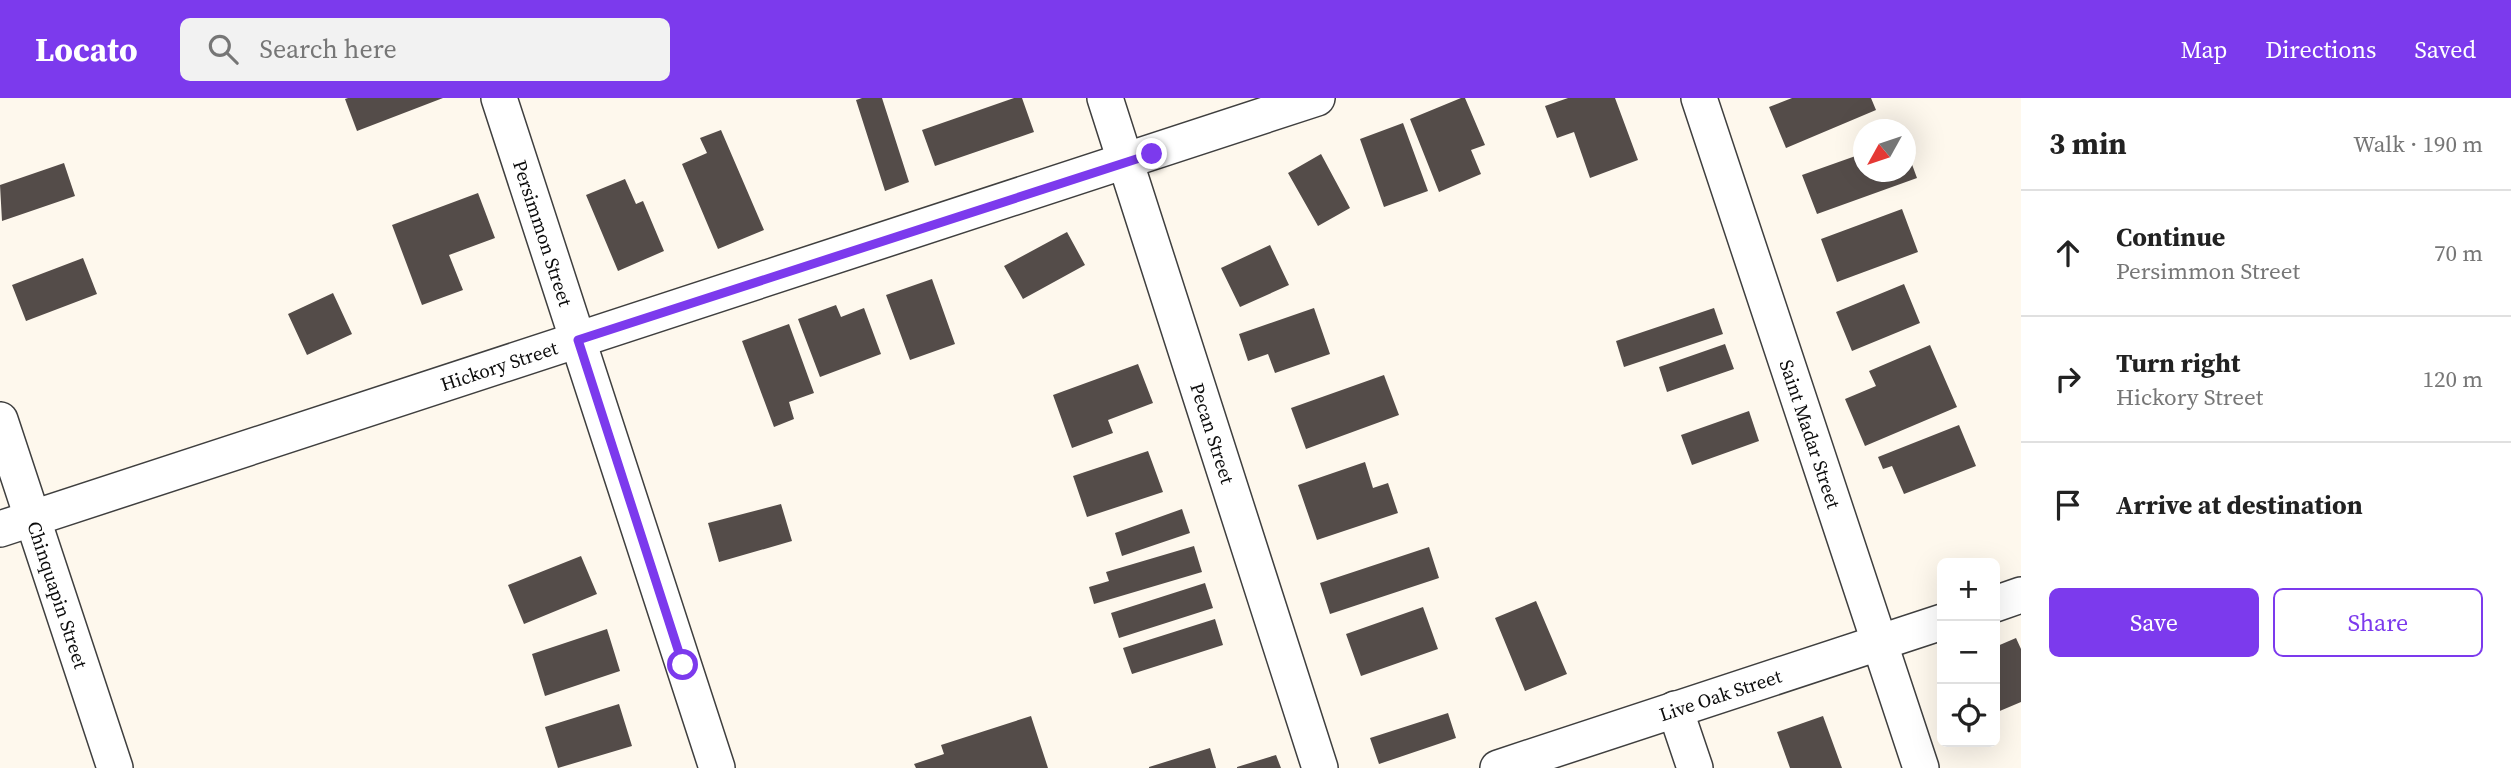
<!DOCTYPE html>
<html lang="en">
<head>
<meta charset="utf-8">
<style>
  :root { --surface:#fff; --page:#f2f2f2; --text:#222; --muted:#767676; --line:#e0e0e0; --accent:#7c3aed }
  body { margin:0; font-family:"Source Serif 4",serif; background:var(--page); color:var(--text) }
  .controls { position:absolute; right:21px; bottom:21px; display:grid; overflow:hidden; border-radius:10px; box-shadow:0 7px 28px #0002 }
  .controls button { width:63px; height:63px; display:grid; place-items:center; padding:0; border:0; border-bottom:2px solid var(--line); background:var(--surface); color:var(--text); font:35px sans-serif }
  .compass { position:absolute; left:1853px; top:21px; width:63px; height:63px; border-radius:50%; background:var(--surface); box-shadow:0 7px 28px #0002; rotate:230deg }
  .stop { position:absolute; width:21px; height:21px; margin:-16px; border:5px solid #7c3aed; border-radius:50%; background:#fff }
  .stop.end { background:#7c3aed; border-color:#fff; box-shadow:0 2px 7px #0008 }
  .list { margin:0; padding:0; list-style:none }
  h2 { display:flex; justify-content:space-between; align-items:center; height:91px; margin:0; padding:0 28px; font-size:30px }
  h2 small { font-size:23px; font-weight:400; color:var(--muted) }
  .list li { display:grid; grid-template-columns:46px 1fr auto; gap:21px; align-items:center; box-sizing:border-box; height:126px; padding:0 28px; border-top:2px solid var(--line) }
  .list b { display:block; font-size:26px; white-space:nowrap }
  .list p { margin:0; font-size:23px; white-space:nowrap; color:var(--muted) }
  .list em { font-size:23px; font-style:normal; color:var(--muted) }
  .actions { display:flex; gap:14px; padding:21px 28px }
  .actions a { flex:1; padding:16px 0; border:2px solid var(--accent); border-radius:10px; text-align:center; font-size:24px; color:var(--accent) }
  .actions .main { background:var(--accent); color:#fff }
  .icon { flex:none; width:38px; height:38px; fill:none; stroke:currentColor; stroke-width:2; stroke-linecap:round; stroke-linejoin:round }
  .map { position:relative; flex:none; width:2021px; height:670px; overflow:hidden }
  header { display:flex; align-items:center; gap:42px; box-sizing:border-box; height:98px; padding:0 35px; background:var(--accent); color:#fff }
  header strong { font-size:33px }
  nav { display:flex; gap:38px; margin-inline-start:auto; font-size:24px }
  .search { width:490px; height:63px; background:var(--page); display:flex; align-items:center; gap:18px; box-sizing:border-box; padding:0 24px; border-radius:10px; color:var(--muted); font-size:26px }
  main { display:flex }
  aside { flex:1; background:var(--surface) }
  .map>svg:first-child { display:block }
</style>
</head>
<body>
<header>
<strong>Locato</strong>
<div class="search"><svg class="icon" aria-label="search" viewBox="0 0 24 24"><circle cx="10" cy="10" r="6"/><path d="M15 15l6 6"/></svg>Search here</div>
<nav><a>Map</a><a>Directions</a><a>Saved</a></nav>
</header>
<main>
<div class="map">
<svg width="2021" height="670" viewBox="0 0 2021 670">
  <rect width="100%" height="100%" fill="#fef8ed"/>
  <path fill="#544c49" d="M348 0H443L357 33 345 1Z
    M862 0H882L909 84 885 93 856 2Z
    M1014 0H1022L1034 34 935 68 922 32Z
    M1461 0H1465L1485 47 1471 52 1481 76 1439 94 1410 21Z
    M1568 0H1615L1638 62 1590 80 1574 34 1557 40 1545 8Z
    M1792 0H1871L1876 12 1786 50 1769 9Z
    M1403 25 1428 93 1384 109 1360 41Z
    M721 32 764 132 718 151 682 66 707 55 700 40Z
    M1906 50 1917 80 1817 116 1802 77 1864 55V74H1906Z
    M1321 56 1350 110 1318 128 1288 75Z
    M64 65 75 98 2 123 0 87Z
    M625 81 636 106 643 103 664 153 618 173 586 97Z
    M478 95 495 140 449 157 463 192 422 207 392 127Z
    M1902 111 1918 154 1837 184 1821 141Z
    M1067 134 1085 167 1023 201 1004 168Z
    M1270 147 1289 187 1240 209 1221 170Z
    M83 160 97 196 26 223 12 187Z
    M932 181 955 246 910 262 886 197Z
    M1904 186 1920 225 1852 253 1836 214Z
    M333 195 352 236 307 257 288 216Z
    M836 207 841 219 864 210 881 256 820 279 798 221Z
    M1314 210 1330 256 1275 275 1268 256 1248 263 1239 236Z
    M1714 210 1723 236 1624 269 1616 243Z
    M789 226 814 295 789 304 794 321 774 329 742 243Z
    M1725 246 1734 271 1667 294 1659 269Z
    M1930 247 1957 309 1865 348 1845 301 1876 288 1869 273Z
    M1138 266 1153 305 1108 322 1113 335 1072 350 1053 297Z
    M1384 277 1399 317 1306 351 1291 310Z
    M1749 313 1759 343 1692 367 1681 337Z
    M1959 327 1976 368 1904 396 1892 368 1883 371 1878 359Z
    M1148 353 1163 394 1087 419 1073 378Z
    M1365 364 1373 390 1388 385 1398 415 1317 442 1298 387Z
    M781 406 792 443 719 464 708 425Z
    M1182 411 1190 435 1122 458 1115 435Z
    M1194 448 1202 474 1094 506 1089 489 1109 483 1106 474Z
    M1429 449 1439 480 1330 516 1320 485Z
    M581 458 597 496 524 526 508 487Z
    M1205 485 1213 510 1119 540 1111 515Z
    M1536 503 1567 576 1525 593 1495 520Z
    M1423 509 1438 551 1361 578 1346 536Z
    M1215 521 1223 547 1132 576 1123 550Z
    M607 531 620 573 545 598 532 556Z
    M2016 540 2021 551V604L1995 615V549Z
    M619 606 632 648 558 670 545 629Z
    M1448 615 1456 640 1379 666 1370 640Z
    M1031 618 1048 670H916L914 666 944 656 941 647Z
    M1823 618 1842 670H1790L1777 634Z
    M1210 650 1216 670H1149V669Z
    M1276 657 1281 670H1237V669Z"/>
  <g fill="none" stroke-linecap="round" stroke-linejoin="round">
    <defs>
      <g id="minor">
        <path id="s1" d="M499 0 717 670"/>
        <path id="s2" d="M1105 0 1320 670"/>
        <path id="s3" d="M1699 0 1921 670"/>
        <path id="s4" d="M0 322 115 670"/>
        <path id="s5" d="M0 431 1317 0"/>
        <path d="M1995 506 2021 497"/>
        <path d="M1675 611 1695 670"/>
        <path id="s6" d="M1498 670 1942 524"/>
      </g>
    </defs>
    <use href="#minor" stroke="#3f3f3f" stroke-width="38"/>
    <use href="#minor" stroke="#fff" stroke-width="35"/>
  </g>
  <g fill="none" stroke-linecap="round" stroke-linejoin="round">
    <path stroke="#7c3aed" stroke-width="9" d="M683 567 578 242 1152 56"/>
  </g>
  <g text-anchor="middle" stroke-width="7" stroke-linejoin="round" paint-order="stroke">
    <g font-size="19" fill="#0c0c0c" stroke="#fff">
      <text dy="7" stroke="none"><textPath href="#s1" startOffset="142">Persimmon Street</textPath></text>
      <text dy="7" stroke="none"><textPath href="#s5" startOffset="525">Hickory Street</textPath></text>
      <text dy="7" stroke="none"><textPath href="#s2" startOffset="352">Pecan Street</textPath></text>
      <text dy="7" stroke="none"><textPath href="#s3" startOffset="354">Saint Madar Street</textPath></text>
      <text dy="7" stroke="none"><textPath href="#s4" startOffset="184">Chinquapin Street</textPath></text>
      <text dy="7" stroke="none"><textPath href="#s6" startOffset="234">Live Oak Street</textPath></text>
    </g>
  </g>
</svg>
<div class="controls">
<button>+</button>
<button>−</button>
<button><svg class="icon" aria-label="locate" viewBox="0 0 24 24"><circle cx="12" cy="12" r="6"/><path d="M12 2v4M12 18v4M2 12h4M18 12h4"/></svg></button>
</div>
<svg class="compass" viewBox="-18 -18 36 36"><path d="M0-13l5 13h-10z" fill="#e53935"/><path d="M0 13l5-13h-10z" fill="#767676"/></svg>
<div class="stop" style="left:683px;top:567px"></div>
<div class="stop end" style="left:1152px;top:56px"></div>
</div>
<aside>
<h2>3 min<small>Walk · 190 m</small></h2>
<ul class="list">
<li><svg class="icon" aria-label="ahead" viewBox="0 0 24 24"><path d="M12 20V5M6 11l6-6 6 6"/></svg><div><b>Continue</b><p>Persimmon Street</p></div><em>70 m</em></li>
<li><svg class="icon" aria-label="right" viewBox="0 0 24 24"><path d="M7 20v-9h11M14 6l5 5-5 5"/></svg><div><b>Turn right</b><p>Hickory Street</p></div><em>120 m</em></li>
<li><svg class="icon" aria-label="arrive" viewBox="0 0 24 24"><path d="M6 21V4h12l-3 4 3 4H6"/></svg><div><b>Arrive at destination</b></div></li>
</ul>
<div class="actions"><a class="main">Save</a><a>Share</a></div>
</aside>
</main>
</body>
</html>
